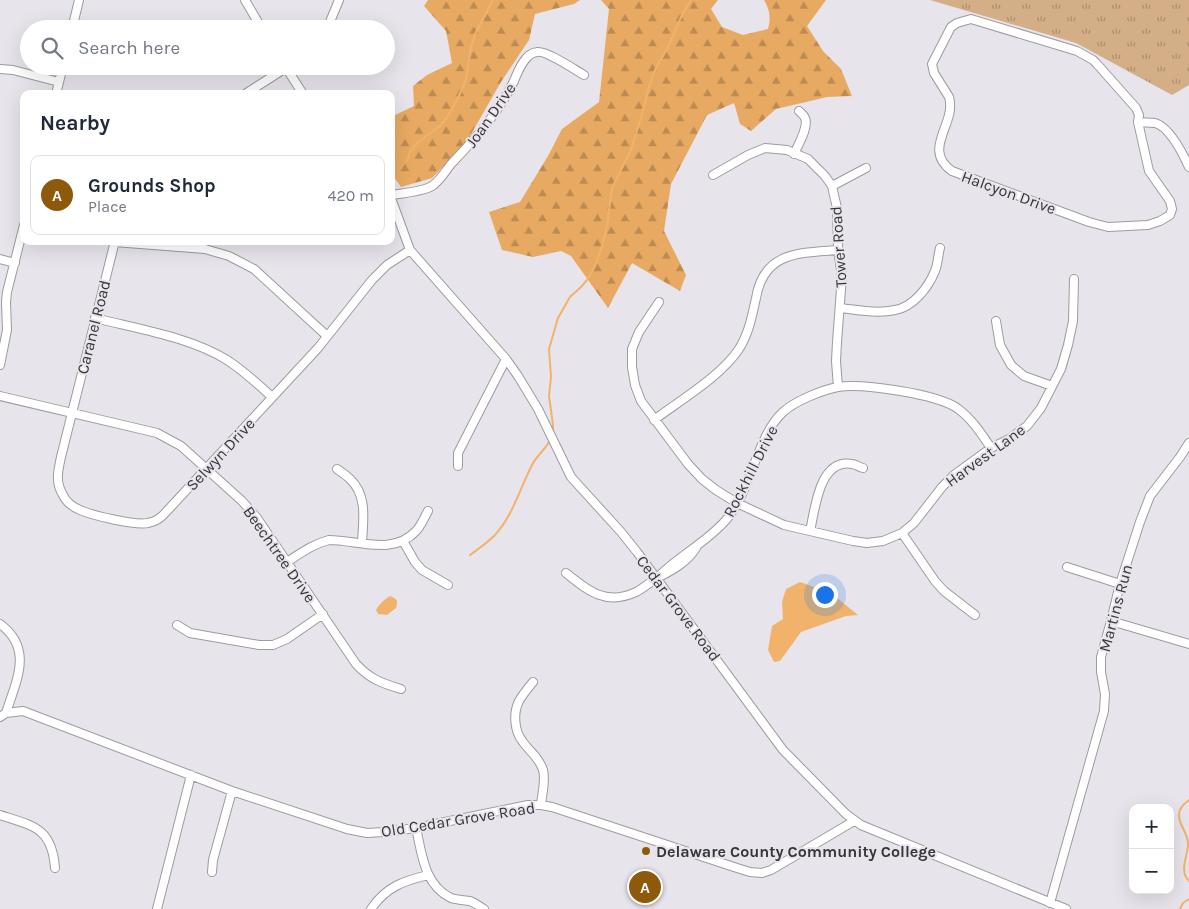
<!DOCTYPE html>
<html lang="en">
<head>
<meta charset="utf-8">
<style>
  :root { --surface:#fff; --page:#f6f6f7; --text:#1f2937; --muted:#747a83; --line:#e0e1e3; --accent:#8e590b }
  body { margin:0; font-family:Karla,sans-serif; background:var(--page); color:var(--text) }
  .controls { position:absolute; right:15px; bottom:15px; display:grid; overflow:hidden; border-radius:10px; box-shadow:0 5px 20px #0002 }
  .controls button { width:45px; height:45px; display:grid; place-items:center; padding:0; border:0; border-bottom:1px solid var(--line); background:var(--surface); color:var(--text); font:25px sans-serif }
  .you { position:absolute; left:824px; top:594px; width:18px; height:18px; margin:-12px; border:4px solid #fff; border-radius:50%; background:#1a73e8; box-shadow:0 0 0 8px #1a73e833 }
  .badge { display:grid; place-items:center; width:32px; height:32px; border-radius:50%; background:var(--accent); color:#fff; font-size:16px; font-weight:700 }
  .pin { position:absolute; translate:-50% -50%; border:2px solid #fff; box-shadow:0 1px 5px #0006 }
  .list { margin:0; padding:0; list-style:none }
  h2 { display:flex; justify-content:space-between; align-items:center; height:65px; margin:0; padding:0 20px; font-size:21px }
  h2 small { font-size:16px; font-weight:400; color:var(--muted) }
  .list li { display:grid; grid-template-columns:32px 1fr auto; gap:15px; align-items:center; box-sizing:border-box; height:80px; margin:0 10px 10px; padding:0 10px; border:1px solid var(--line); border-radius:10px }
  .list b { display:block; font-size:19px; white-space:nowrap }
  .list p { margin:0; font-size:16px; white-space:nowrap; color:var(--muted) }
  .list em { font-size:16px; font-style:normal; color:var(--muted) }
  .icon { flex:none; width:28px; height:28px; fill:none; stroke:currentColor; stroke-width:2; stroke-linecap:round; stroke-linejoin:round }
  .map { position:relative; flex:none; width:1189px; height:909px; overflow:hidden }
  .search { position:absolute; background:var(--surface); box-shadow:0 5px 20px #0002; left:20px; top:20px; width:375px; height:55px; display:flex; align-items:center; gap:12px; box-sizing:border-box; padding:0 18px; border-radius:28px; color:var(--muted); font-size:19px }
  .panel { position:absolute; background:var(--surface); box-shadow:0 5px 20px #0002; left:20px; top:90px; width:375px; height:155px; border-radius:10px }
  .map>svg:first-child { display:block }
</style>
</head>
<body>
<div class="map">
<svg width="1189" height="909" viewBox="0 0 1189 909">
  <defs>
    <pattern id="grass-tufts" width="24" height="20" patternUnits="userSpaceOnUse" patternTransform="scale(1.25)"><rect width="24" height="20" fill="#d4ae86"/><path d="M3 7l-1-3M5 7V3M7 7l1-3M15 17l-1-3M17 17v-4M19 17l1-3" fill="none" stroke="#ad8e6f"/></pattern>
    <pattern id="forest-firs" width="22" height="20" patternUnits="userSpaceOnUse" patternTransform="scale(1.25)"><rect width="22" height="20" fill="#e8aa62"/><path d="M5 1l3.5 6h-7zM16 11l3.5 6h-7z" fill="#bd8b52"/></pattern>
  </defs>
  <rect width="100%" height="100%" fill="#e7e4eb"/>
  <path fill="url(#grass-tufts)" d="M930 0H1189V85L1172 95 1076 43Z"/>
  <path fill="url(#forest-firs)" d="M428 0H580L574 4 535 14 529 40 501 82 466 143 432 178 401 187 391 173V117L414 106 413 86 427 75 452 63 446 31 424 6Z
    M601 0H718L711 9 722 27 743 35 768 29C771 18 770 10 764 0H826L807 26 823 51 841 69 852 96 827 97 776 109 751 131 740 124 734 103 707 115 671 184 664 231 686 275 680 291 632 263 608 308 571 256 561 251 533 257 502 250 489 212 520 202 548 156 562 129 599 102 609 9Z"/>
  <path fill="#f1b36b" d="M800 582 831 593 858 615 846 616 801 632 780 661 774 662 768 650 772 626 783 619 782 602 786 589Z
    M390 596C398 599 398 601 396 608L387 615 378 614 376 610C380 603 384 600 390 596Z"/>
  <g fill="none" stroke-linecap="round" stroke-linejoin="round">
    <path stroke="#f1b36b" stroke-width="2" d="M407 161 410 152 417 143 440 126 446 119 458 98 466 79 471 47 475 34 493 0
      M553 431V425L549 396 551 377 549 349 558 318 570 297 581 287 587 280 595 266 602 246 607 226 612 188 631 150 641 118 649 87 655 70 667 49 682 15 691 0
      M470 555C478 549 487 543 494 536 513 516 520 488 532 465 537 455 546 449 550 440
      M1189 800C1184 804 1178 809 1179 816 1179 826 1189 833 1188 846 1187 858 1179 871 1189 881
      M1180 909 1183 903 1189 899"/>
    <defs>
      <path id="minor" d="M245 0 262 29
        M971 19 1077 51 1093 60 1097 64 1136 108 1139 115 1138 122 1149 171 1170 201 1172 209 1170 215 1160 221 1148 225 1108 227 1089 222 952 171C921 149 957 124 949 97L934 73 932 64 951 27 957 23Z
        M72 29 79 0
        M327 29 339 0
        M285 66 303 94
        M0 69 13 70 59 82
        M56 94 63 66
        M245 94 289 66
        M1138 122C1144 123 1150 122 1155 123 1170 127 1183 154 1189 167
        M794 154C798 145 809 127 805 118 804 115 801 113 799 111
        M713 175 748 155 765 148 787 150 808 159 825 176 832 186 837 208 838 250 842 276 837 342 836 361 838 387
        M832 186 866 168
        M391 195C403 193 422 192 432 186 440 181 446 170 452 163 476 138 499 112 514 81 518 71 525 53 537 52 546 50 575 70 584 75
        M391 198 410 250 506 359 518 376 538 409 571 477 621 532 637 552 783 750 846 814 861 825 1066 909
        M115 241 61 457C58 471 55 482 63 495 66 502 73 507 80 510 91 515 136 526 148 523 155 522 162 517 167 511L318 348 372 280 387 265 410 250
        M114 242 205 249 229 256 254 269 327 336
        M0 259 15 263
        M659 302 639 332 632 349V367L635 385 641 401 688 464 702 479 716 490 737 503 784 525 853 541 867 543 883 541 902 533 914 523 942 487 954 475 991 448 1009 439 1027 426 1041 408 1061 369 1068 345 1073 321 1074 279
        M840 308C858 310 877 314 895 310 913 307 928 288 935 271 938 264 938 255 940 248
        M95 318C138 329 190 337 227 360 244 371 258 384 272 397
        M996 321 1000 345 1011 365 1024 376 1052 386
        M0 365 7 330 6 302 7 292 24 225
        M0 396 157 433 181 446 242 501 257 518 356 664C370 679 381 683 401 689
        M654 420C682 399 720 377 739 349 749 333 752 316 756 298 764 251 800 253 838 250
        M458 466V453L506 359
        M337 469C341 472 346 475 350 479 368 496 363 521 362 543
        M810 531C815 510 819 458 852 464 855 464 859 467 863 468
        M902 533 935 581 944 591 975 615
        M403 541 415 562 422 570 448 585
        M287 562C301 553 313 544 329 540 358 540 393 556 416 531 421 526 424 518 428 511
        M1067 567 1120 584
        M566 573C588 591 606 606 636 592 644 588 651 581 659 577 673 570 687 562 696 548
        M657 578C678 556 706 543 726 520 752 490 756 437 783 412 795 401 822 390 838 387 863 383 936 394 957 408 972 419 981 433 991 448
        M1111 621 1189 644
        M0 624C34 649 16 681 6 713
        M177 625 190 633 259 645H273L287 639 323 614
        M533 682C528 688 523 694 519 701 513 713 514 731 523 742 530 752 539 757 543 770 546 781 542 793 541 805
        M0 717 6 713 23 711 232 791 347 829 367 833 384 832 416 828 528 805H541L552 807 737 868 750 872 762 873 771 870 854 821
        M0 815C34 826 52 828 55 868
        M416 828C422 854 424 885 451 898 457 900 464 900 470 901 475 903 479 906 484 909
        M212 872 213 860 232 791
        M1050 903 1104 711 1105 694 1101 672V657L1111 621 1120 584 1140 522 1150 496 1180 457 1189 443
        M157 909 191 775
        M371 909C386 887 403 881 428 875"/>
    </defs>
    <use href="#minor" stroke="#9d9aa1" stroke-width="10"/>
    <use href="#minor" stroke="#fff" stroke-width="8"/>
  </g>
  <circle fill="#8e590b" stroke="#e7e4eb" stroke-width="2" cx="646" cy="851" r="5"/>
  <g text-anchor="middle" stroke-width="4" stroke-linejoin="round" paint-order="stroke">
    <g font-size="16" fill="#363538" stroke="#e7e4eb">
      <text transform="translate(490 115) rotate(-55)" y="6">Joan Drive</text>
      <text transform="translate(1009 192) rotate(20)" y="6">Halcyon Drive</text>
      <text transform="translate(838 247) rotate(-94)" y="6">Tower Road</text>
      <text transform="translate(93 327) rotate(-76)" y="6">Caranel Road</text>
      <text transform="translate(220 454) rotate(-47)" y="6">Selwyn Drive</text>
      <text transform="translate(985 455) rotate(-36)" y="6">Harvest Lane</text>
      <text transform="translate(750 471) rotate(-63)" y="6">Rockhill Drive</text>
      <text transform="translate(280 554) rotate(55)" y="6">Beechtree Drive</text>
      <text transform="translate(679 608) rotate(53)" y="6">Cedar Grove Road</text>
      <text transform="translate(1115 608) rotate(-75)" y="6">Martins Run</text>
      <text transform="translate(458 819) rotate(-9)" y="6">Old Cedar Grove Road</text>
    </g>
    <g font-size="16" font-weight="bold" fill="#363538" stroke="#e7e4eb" text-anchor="start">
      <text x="656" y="857">Delaware County Community College</text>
    </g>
  </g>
</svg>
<div class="controls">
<button>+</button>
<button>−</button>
</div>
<div class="you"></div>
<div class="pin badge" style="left:645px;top:887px">A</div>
<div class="search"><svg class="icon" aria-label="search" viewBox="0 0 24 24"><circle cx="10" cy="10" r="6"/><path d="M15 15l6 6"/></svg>Search here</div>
<section class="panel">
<h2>Nearby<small></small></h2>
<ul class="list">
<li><span class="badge">A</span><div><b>Grounds Shop</b><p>Place</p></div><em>420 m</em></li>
</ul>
</section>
</div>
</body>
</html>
